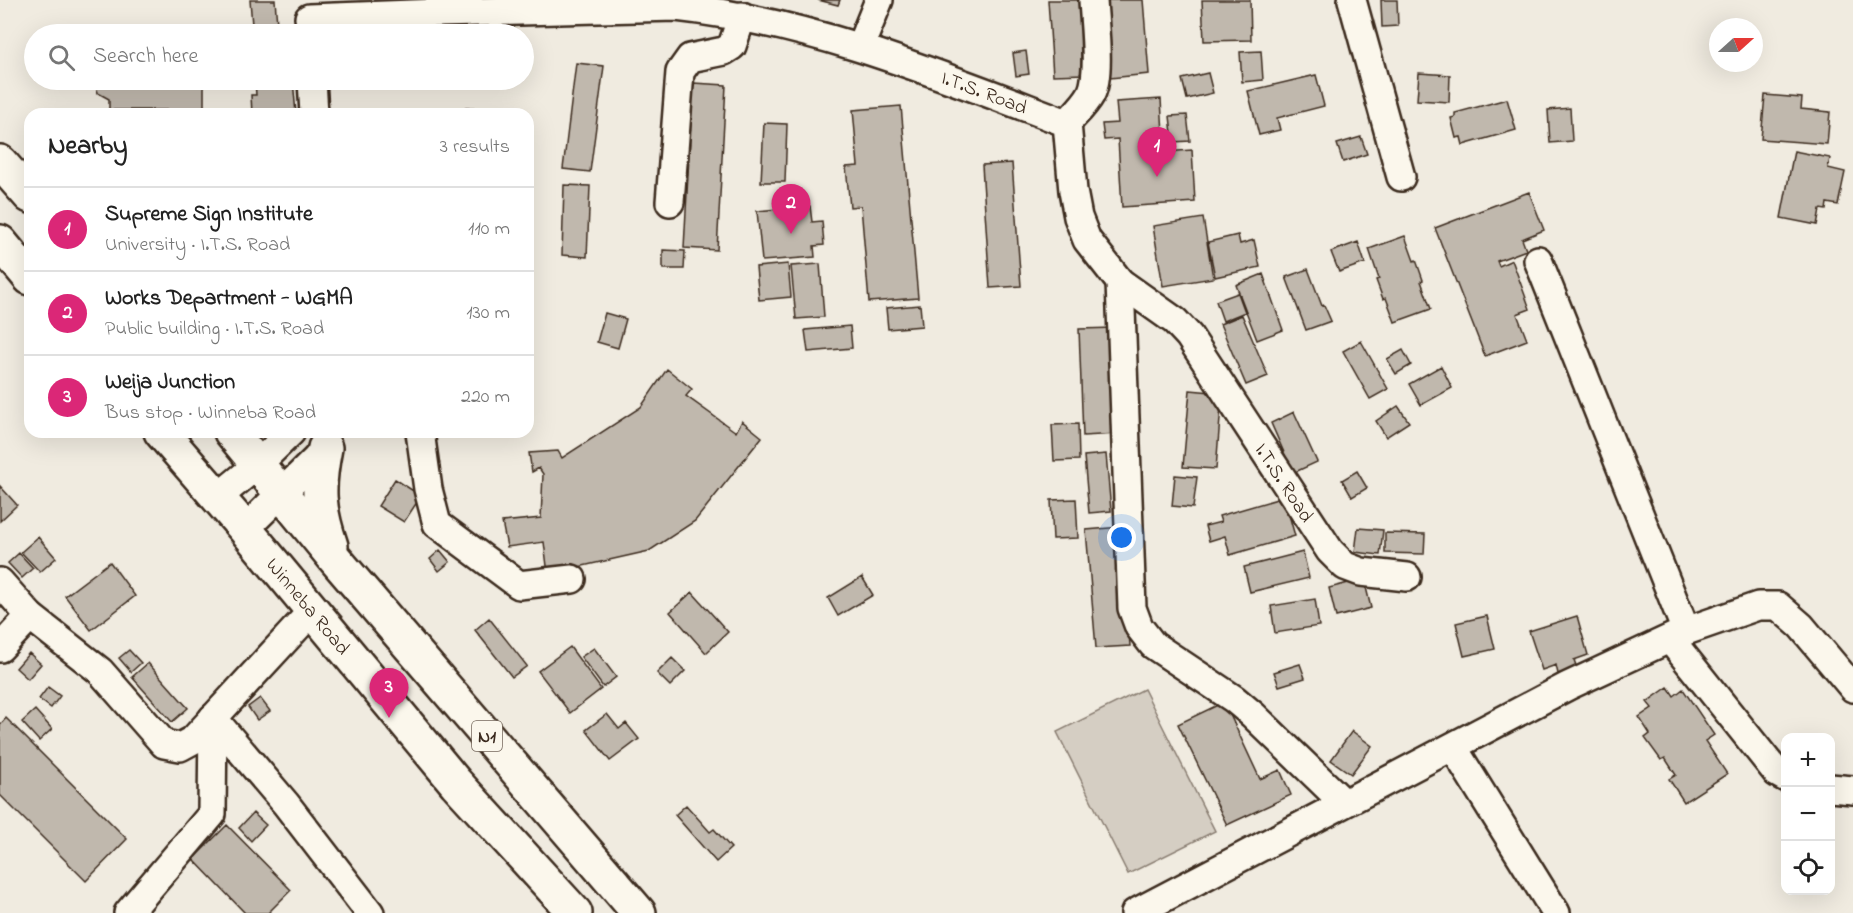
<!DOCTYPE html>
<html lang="en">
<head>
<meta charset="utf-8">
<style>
  :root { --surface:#fff; --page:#f6f6f6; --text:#222; --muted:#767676; --line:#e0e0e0; --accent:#db2777 }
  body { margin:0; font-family:"Indie Flower",sans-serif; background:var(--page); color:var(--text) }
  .controls { position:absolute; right:18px; bottom:18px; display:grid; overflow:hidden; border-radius:12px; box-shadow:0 6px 24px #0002 }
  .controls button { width:54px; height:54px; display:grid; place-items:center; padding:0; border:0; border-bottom:2px solid var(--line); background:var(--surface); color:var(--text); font:30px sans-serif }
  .compass { position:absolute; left:1709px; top:18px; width:54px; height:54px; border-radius:50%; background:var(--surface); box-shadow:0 6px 24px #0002; rotate:69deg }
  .you { position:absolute; left:1122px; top:538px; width:21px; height:21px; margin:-15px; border:4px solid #fff; border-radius:50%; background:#1a73e8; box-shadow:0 0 0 9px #1a73e833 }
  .badge { display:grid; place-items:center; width:39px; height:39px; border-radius:50%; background:var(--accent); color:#fff; font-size:20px; font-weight:700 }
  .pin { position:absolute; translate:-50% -50px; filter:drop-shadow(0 2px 3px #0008) }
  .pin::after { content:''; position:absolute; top:32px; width:21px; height:18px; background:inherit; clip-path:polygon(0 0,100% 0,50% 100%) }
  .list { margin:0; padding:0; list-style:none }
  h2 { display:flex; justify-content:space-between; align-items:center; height:78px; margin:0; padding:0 24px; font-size:26px }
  h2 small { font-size:20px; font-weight:400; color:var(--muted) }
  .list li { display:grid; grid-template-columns:39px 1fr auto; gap:18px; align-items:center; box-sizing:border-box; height:84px; padding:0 24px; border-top:2px solid var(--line) }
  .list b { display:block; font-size:22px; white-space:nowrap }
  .list p { margin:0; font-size:20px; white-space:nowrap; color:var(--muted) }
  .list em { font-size:20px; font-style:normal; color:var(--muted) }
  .icon { flex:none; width:33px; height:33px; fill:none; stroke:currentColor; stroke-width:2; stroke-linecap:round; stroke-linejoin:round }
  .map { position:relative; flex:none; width:1853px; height:913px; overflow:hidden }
  .search { position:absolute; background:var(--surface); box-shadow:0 6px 24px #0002; left:24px; top:24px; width:510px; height:66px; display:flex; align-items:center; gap:15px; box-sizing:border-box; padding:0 21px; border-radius:33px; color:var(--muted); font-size:22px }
  .panel { position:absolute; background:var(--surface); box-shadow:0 6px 24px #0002; left:24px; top:108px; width:510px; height:330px; border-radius:18px }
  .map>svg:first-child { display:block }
</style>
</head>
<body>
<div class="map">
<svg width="1853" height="913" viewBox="0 0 1853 913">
  <rect width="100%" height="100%" fill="#f0ebe0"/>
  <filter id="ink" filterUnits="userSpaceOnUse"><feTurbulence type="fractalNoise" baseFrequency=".0167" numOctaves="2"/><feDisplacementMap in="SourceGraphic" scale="12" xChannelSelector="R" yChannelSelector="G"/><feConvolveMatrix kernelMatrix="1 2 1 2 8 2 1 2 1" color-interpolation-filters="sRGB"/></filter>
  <g filter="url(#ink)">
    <path fill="#d5cec3" stroke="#887c70" stroke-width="1.5" d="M1144 689 1215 831 1128 874 1057 732Z"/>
    <path fill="#c0b8ad" stroke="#3b2a1e" stroke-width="1.5" d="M250 0H275L277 24 252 25Z
      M818 0H840L838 5Z
      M1048 0H1081L1085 74 1053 75Z
      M1103 0H1143L1149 74 1110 78Z
      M1202 0H1250L1251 40 1204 41Z
      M1381 0H1397L1398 26 1382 27Z
      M1026 51 1029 74 1016 76 1013 53Z
      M1261 51 1263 80 1242 82 1240 52Z
      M576 63 604 66 590 172 563 169Z
      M1208 73 1213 93 1187 99 1182 79Z
      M1419 73 1450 75 1449 102 1417 100Z
      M1316 75 1324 106 1277 118 1280 130 1259 135 1248 91Z
      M95 80H204V110H109V99L98 93Z
      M255 80H293L296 114H252L251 95H256Z
      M693 83 726 85 717 250 684 248Z
      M1765 95 1802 98 1801 109 1830 112 1827 144 1761 139Z
      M1161 99 1164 152 1192 150 1195 202 1122 207 1118 139 1104 140 1102 124 1118 123 1116 102Z
      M1507 99 1516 130 1463 145 1461 137 1456 138 1451 118 1455 117V113Z
      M901 106 918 298 869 302 861 206 850 207 846 167 858 166 853 110Z
      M463 108 492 109V114H462Z
      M1570 108 1572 141 1550 143 1548 110Z
      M1187 115 1190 141 1173 142 1170 116Z
      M764 123 787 124 785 182H761Z
      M1361 137 1367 154 1343 162 1337 144Z
      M1794 151 1830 158 1828 168 1845 172 1838 205 1827 203 1826 210 1820 209 1817 225 1781 218Z
      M1012 163 1021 286 990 288 982 165Z
      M564 185 590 186 587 257 562 255Z
      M1529 192 1544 230 1522 239 1526 250 1497 261 1499 266 1512 260 1530 309 1517 314 1527 340 1485 356 1435 228Z
      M810 206 812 222 822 221 824 245 814 246 815 257 762 261 757 211Z
      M1203 218 1213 278 1163 286 1153 226Z
      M1238 235 1240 244 1254 240 1260 267 1215 277 1208 242Z
      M1405 236 1414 261 1416 260 1423 280 1421 281 1431 309 1395 322 1386 298 1383 299 1376 280 1379 279 1369 249Z
      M1358 242 1365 263 1339 272 1331 252Z
      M663 250 685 251 684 269H663Z
      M788 264 791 297 759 300 756 267Z
      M820 264 824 317 796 319 791 266Z
      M1308 269 1322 306 1324 305 1331 321 1306 330 1286 277Z
      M1263 274 1283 330 1257 340 1236 285Z
      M1238 293 1245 312 1223 321 1216 301Z
      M920 305 922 326 888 329 886 308Z
      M605 313 626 319 618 348 597 342Z
      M1242 315 1268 376 1246 385 1220 324Z
      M850 326 852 348 808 352 805 330Z
      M1114 328 1118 434 1083 436 1079 329Z
      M1361 341 1388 389 1370 399 1343 351Z
      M1403 350 1411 365 1396 374 1387 359Z
      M1441 366 1452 388 1421 405 1409 384Z
      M667 369 692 389 686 396 736 432 742 421 762 437 695 521 649 551 552 573 547 566 544 542 507 547 502 522 541 518 543 474 539 468 532 472 529 453 558 451 562 458 641 407Z
      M1190 390 1222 393 1216 469 1183 467Z
      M1398 406 1409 422 1386 437 1376 421Z
      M1294 412 1317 462 1293 473 1271 423Z
      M1078 424 1079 460 1054 461 1052 425Z
      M1106 454 1111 511 1089 513 1084 456Z
      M1357 471 1367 488 1352 497 1342 480Z
      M1175 475 1197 477 1193 508 1172 506Z
      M395 479 421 496 404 522 378 506Z
      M0 486 17 505 0 521Z
      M1284 497 1295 536 1230 555 1225 536 1209 541 1205 526 1221 522 1219 516Z
      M1076 499 1078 538 1053 539 1051 500Z
      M1121 527 1130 646 1096 648 1086 530Z
      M1358 528 1383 530 1380 555 1355 552Z
      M1385 533 1425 534 1424 554 1385 553Z
      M38 537 56 558 40 572 21 552Z
      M440 550 450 562 439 571 430 559Z
      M1303 552 1309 578 1250 592 1244 567Z
      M19 553 33 568 22 578 8 563Z
      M110 562 135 596 91 630 65 596Z
      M862 577 873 595 838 616 828 598Z
      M1364 579 1371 608 1336 617 1329 588Z
      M692 592 728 632 706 653 670 612Z
      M1315 599 1319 626 1275 633 1271 606Z
      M1487 616 1495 649 1464 656 1456 623Z
      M1577 616 1588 655 1574 660 1577 668 1558 674 1556 665 1542 670 1529 631Z
      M489 618 527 666 512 677 475 630Z
      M570 647 601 689 570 713 538 671Z
      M594 648 616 677 603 687 581 657Z
      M129 650 141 663 131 672 119 658Z
      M29 653 41 664 28 679 16 668Z
      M672 658 685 671 670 686 657 673Z
      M148 663 188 708 172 722 132 677Z
      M1300 664 1305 678 1279 686 1274 672Z
      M48 687 60 696 51 708 39 699Z
      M1668 687 1674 696 1683 689 1714 735 1705 741 1727 774 1684 802 1669 779 1676 775 1665 758 1661 760 1645 738 1650 734 1639 717 1652 708 1647 702Z
      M260 698 270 711 257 720 248 707Z
      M1224 702 1260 779 1280 770 1291 795 1227 825 1178 724Z
      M35 710 52 729 39 741 22 722Z
      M607 714 619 729 626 723 639 739 610 761 586 730Z
      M6 718 127 839 86 881 0 795V725Z
      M1352 731 1372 746 1351 774 1331 760Z
      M686 805 710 832 714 829 731 848 716 862 675 815Z
      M253 813 266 825 251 841 239 828Z
      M227 825 291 890 268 913H245L193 859Z"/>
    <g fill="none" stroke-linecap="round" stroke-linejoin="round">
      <defs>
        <g id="minor">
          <path d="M1352 0 1401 177"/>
          <path id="s1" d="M309 18 439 13 676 7C812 22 940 75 1067 123L1073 191 1078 217 1087 240 1120 282 1175 321 1189 336 1330 551 1345 566 1361 572 1407 577"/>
          <path d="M860 47 879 0"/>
          <path d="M312 80 314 114"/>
          <path d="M1067 123C1075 114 1085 105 1091 94 1101 74 1094 23 1093 0"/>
          <path d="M670 202 680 72 690 58 724 51 732 46 742 16"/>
          <path d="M1538 260 1686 631"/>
          <path d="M1120 282 1132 608 1139 627 1153 645 1234 699 1253 715 1344 803"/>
          <path d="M420 432 428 489 437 524 519 585 572 579"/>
          <path d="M217 498 257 465 291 432"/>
          <path d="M245 529 316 459 325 448 326 444"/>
          <path d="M0 582 30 616 100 671 164 744 180 747 193 740 312 611"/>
          <path d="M1670 639 1777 773 1786 778"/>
          <path d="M0 648 30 616"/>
          <path d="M213 718 286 804 370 913"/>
          <path d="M1453 747 1556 913"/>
          <path d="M1830 788 1853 790"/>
          <path d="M128 913 212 814 213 718"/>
          <path d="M1135 913 1568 686 1686 631 1758 606H1778L1801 626 1853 688"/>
        </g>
        <g id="highway">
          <path d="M0 162 30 196"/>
          <path d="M0 242 30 278"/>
          <path id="s2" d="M161 432 245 529 456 783 575 913"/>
          <path d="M231 432 335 559 639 913"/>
          <path d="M325 448C317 488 318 508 331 546"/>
        </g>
      </defs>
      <use href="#minor" stroke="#3b2a1e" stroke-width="32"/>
      <use href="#highway" stroke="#3b2a1e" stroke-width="38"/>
      <use href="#minor" stroke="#fbf7ec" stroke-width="27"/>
      <use href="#highway" stroke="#fbf7ec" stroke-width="33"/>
    </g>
  </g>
  <g text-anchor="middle" stroke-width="5" stroke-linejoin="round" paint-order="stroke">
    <rect fill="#fbf7ec" stroke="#75685c" stroke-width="1.5" x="472" y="721" width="30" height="30" rx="4.5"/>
    <g font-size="18" font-weight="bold" fill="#3b2a1e">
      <text x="487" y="742">N1</text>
    </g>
    <g font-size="20" fill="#3b2a1e" stroke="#fbf7ec">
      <text dy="7" stroke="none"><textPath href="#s1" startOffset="688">I.T.S. Road</textPath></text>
      <text dy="7" stroke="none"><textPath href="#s1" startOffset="1212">I.T.S. Road</textPath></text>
      <text dy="7" stroke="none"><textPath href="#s2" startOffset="228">Winneba Road</textPath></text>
    </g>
  </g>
</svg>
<div class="controls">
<button>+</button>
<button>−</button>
<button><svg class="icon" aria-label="locate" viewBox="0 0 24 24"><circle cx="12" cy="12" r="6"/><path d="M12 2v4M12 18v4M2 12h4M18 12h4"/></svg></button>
</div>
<svg class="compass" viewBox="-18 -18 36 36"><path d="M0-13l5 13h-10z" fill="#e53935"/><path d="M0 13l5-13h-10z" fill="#767676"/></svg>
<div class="you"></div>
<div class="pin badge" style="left:1157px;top:177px">1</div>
<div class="pin badge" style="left:791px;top:234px">2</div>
<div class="pin badge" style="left:389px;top:718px">3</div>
<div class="search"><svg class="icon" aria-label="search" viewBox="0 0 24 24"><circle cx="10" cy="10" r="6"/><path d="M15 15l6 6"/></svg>Search here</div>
<section class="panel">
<h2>Nearby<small>3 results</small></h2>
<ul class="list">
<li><span class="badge">1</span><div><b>Supreme Sign Institute</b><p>University · I.T.S. Road</p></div><em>110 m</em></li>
<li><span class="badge">2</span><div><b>Works Department - WGMA</b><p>Public building · I.T.S. Road</p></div><em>130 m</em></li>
<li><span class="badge">3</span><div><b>Weija Junction</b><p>Bus stop · Winneba Road</p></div><em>220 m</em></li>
</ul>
</section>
</div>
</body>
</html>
